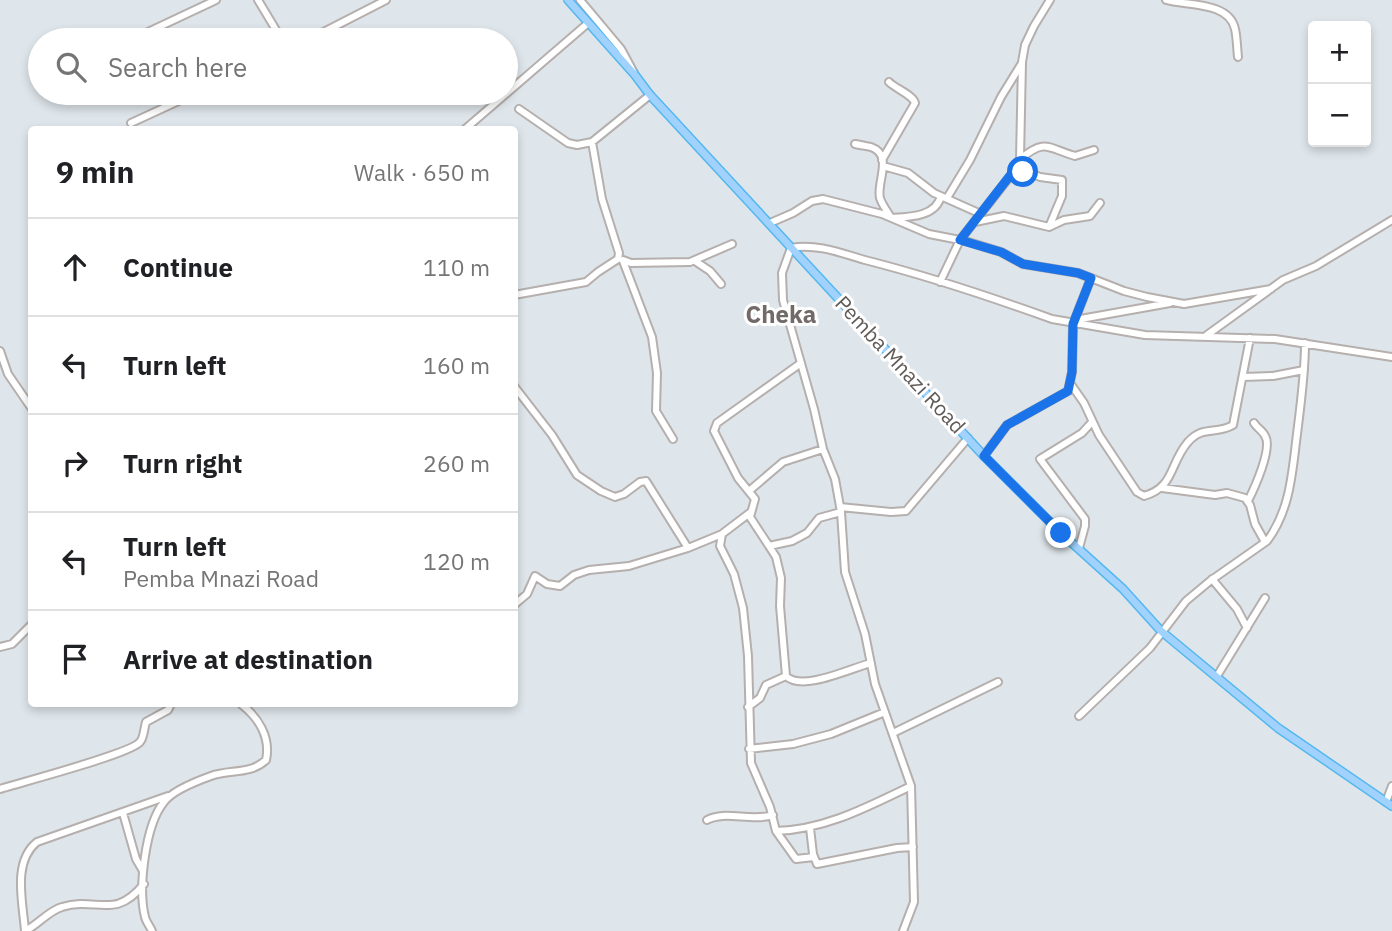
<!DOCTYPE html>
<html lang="en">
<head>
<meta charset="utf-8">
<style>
  :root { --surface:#fff; --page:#f6f6f6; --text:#202124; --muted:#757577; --line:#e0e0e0 }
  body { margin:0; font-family:"IBM Plex Sans",sans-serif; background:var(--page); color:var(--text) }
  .controls { position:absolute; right:21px; top:21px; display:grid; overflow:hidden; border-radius:7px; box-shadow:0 4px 10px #0003 }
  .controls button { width:63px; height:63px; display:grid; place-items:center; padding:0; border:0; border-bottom:2px solid var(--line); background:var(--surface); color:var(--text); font:35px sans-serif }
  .stop { position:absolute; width:21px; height:21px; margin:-16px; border:5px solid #1a73e8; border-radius:50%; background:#fff }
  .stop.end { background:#1a73e8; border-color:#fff; box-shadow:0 2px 7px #0008 }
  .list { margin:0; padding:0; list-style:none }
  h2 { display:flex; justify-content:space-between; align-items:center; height:91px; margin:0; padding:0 28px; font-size:30px }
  h2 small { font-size:23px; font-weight:400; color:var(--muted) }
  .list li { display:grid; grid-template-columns:46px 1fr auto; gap:21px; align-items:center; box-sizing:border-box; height:98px; padding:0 28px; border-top:2px solid var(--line) }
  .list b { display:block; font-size:26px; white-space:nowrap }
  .list p { margin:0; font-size:23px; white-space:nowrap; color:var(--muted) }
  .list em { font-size:23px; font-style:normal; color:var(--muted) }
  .icon { flex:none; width:38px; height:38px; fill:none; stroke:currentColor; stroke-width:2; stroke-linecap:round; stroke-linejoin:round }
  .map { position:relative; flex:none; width:1392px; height:931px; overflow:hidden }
  .search { position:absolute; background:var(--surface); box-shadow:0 4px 10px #0003; left:28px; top:28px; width:490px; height:77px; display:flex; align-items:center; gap:18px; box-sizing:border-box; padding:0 24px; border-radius:38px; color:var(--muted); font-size:26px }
  .panel { position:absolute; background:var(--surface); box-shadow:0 4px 10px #0003; left:28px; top:126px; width:490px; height:581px; border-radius:7px }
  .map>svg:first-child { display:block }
</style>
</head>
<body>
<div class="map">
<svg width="1392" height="931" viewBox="0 0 1392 931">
  <rect width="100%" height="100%" fill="#dfe6eb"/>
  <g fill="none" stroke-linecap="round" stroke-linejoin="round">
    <defs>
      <path id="minor" d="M258 0 282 40
        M580 0 621 49 634 73
        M1166 0C1186 6 1229 1 1235 29 1237 38 1237 48 1238 57
        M131 40 216 0
        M308 40 386 0
        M519 109 568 143 577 145 592 142
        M131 123 196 93
        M464 130 587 24
        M855 144C860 145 866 146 871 147 894 155 876 183 880 198 882 205 888 212 891 218 909 217 936 217 941 196
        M1020 159C1046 138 1047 148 1075 156L1094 150
        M882 160 915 103C913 95 896 89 889 82
        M883 166 908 173 934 193 981 214
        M1012 173 1028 172 1040 177 1062 180V196L1049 227
        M947 198 970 160 1001 97 1022 63
        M975 222 1004 216 1049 227 1064 220 1090 216 1100 203
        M770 223 793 213 812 201 823 199 882 214 929 234 965 241 1001 252 1023 264 1078 273 1124 291 1147 297 1184 304 1271 289
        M623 260 631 263 690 262 732 244
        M623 261 652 337 657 373 656 411 673 439
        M695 261 710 271 721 284
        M940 282 960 240 1015 170 1020 159 1022 62 1025 45 1034 26 1050 0
        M514 295 586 282 598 272 618 259 619 253 602 199 592 142 650 95
        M1075 320 1170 303
        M1207 335 1283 280 1316 266 1392 220
        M0 351 8 374 32 409
        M801 363 717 423 714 431 738 478 755 499 750 517 769 546 792 541 807 533 819 518 841 512
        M1243 377 1273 376 1304 370
        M1070 383 1084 403 1099 435 1137 492 1144 496C1175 487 1169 464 1188 442 1203 425 1216 435 1233 425L1250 338
        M514 386 552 435 577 475 601 491 615 497 624 494 640 482 646 481 688 548 722 534
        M984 456 1007 425 1068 391 1072 372 1073 324 1091 278
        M1162 488 1215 495 1227 493 1245 498 1250 505 1255 524 1265 542
        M749 491 783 462 823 449
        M1248 501C1254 489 1273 448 1265 436 1263 431 1257 428 1254 423
        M840 507 891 512 906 511 968 438
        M751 512 722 534 720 546 734 574 743 608 748 656 751 763 770 807 776 831 796 859 814 857
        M1079 548 1085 526V519L1040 459 1082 433 1092 422
        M1212 579 1237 609 1247 628
        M514 605 527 594 535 576 547 584 560 586 574 575 589 570 629 566 688 548
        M0 647 12 644 32 624
        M786 676C802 692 851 668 871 663
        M1217 676 1265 598
        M748 707 760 698 766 685 786 676 780 606 781 578 776 557 769 546
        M1079 716 1150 648 1186 601 1210 581 1267 541C1289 512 1292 476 1296 442 1300 409 1305 376 1305 343
        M893 733 998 682
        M749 749 793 744 831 734 885 712
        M0 789C22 782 130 754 140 742 144 738 144 728 146 722L168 710 171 704
        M1386 802 1392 786
        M123 813 136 859 143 871
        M707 820C725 810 751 822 773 815
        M810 828 813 854 817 864 897 848 913 847
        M776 831C825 830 869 806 911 786
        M25 931C23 903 12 862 37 842L168 796
        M25 931C38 925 48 911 62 907 97 896 114 921 144 884
        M152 931C150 926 146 922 145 917 138 889 145 825 164 802 173 790 197 781 211 776 230 769 250 775 266 760 271 737 258 717 241 704
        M903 931 914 902 911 786 875 684 865 634 845 572 841 512 835 479 823 449 814 409 783 300 782 273 791 248C816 243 841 253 865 260 928 276 991 297 1052 319L1145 335 1275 339 1392 357"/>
      <path id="major" d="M568 0 635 75 650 95 984 456 1061 533 1123 589 1161 631 1278 728 1392 806"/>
    </defs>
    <use href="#minor" stroke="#b5afad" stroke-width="10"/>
    <use href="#major" stroke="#54b8ef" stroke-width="10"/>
    <use href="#minor" stroke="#fff" stroke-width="6"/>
    <use href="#major" stroke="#a1d2fe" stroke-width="7"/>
  </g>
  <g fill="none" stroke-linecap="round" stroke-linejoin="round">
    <path stroke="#1a73e8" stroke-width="9" d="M1023 172 1012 173 960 240 1001 252 1023 264 1078 273 1091 278 1073 324 1072 372 1068 391 1007 425 984 456 1061 533"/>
  </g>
  <g text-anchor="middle" stroke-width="6" stroke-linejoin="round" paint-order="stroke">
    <g font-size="21" fill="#605a58" stroke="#fff">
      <text transform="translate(900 365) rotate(47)" y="7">Pemba Mnazi Road</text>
    </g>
    <g font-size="24" font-weight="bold" fill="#726a69" stroke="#fff">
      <text x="781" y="323">Cheka</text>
    </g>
  </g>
</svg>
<div class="controls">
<button>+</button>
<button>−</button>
</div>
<div class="stop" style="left:1023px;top:172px"></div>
<div class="stop end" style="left:1061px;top:533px"></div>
<div class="search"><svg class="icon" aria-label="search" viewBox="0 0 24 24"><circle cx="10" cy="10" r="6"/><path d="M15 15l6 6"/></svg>Search here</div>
<section class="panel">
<h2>9 min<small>Walk · 650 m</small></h2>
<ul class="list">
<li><svg class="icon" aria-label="ahead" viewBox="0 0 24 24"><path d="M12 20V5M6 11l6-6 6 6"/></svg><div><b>Continue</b></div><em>110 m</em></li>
<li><svg class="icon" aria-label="left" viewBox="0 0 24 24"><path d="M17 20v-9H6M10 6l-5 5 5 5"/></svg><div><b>Turn left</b></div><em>160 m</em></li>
<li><svg class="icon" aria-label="right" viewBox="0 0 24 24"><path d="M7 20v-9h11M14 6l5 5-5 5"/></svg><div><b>Turn right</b></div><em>260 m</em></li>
<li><svg class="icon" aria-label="left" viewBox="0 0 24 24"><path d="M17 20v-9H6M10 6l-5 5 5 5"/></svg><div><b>Turn left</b><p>Pemba Mnazi Road</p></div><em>120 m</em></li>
<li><svg class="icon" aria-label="arrive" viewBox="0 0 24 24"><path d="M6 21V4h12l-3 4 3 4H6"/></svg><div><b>Arrive at destination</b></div></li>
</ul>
</section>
</div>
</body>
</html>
